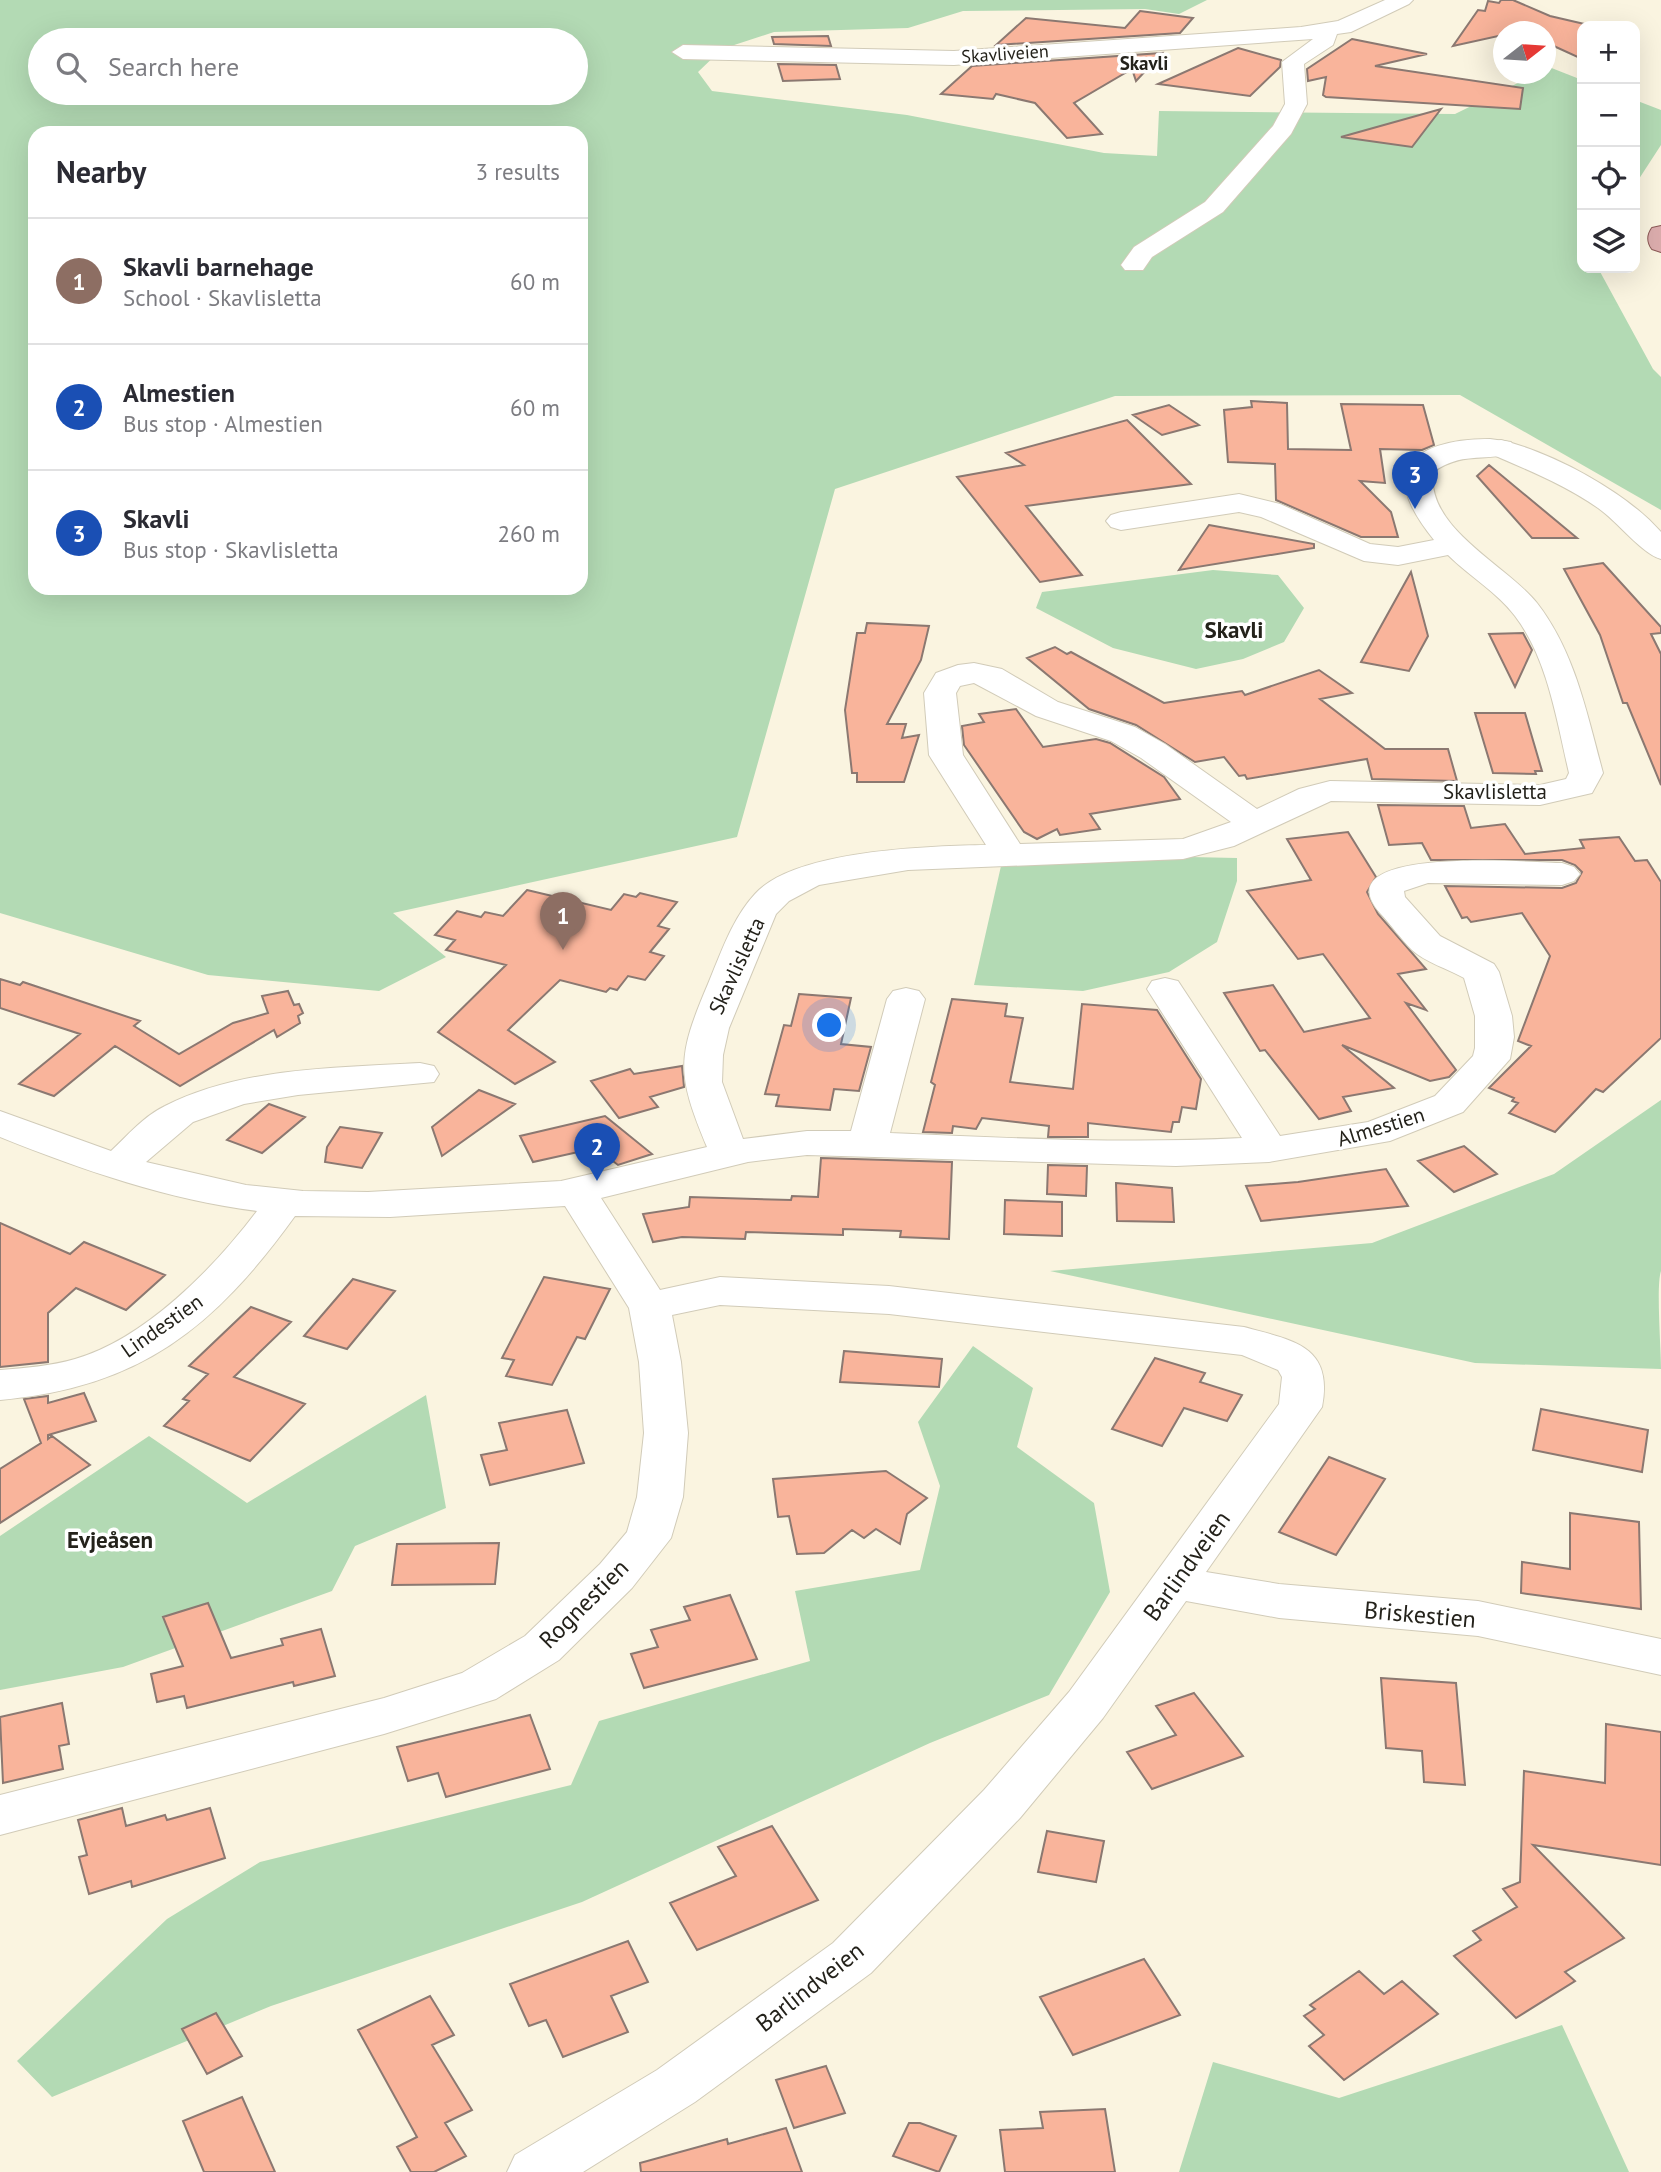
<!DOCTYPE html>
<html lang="en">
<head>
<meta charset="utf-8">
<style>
  :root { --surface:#fff; --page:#f7f7f7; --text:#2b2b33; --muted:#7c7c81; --line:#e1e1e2; --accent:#ca3f73 }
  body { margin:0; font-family:"PT Sans",sans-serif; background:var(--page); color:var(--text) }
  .controls { position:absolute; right:21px; top:21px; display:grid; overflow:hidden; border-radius:14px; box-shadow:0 7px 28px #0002 }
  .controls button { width:63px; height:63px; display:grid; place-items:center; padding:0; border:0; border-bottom:2px solid var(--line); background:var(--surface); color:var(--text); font:35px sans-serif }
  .compass { position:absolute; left:1493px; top:21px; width:63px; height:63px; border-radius:50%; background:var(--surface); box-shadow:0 7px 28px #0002; rotate:73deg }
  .you { position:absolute; left:830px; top:1026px; width:24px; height:24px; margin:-18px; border:5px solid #fff; border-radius:50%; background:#1a73e8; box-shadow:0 0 0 10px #1a73e833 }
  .badge { display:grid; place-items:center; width:46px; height:46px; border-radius:50%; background:var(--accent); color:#fff; font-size:23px; font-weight:700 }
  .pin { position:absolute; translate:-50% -58px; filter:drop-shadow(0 2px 4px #0008) }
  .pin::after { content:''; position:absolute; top:37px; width:24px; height:21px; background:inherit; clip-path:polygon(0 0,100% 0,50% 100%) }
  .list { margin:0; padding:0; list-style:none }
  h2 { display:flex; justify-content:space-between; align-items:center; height:91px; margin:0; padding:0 28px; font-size:30px }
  h2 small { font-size:23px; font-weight:400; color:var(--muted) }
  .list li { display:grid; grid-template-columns:46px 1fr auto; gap:21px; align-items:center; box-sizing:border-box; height:126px; padding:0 28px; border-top:2px solid var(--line) }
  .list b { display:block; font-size:26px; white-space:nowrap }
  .list p { margin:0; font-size:23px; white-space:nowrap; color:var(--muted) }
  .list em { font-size:23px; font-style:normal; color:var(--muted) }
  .icon { flex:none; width:38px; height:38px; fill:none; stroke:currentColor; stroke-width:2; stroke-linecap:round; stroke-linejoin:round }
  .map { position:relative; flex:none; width:1661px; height:2172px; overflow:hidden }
  .search { position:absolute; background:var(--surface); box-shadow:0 7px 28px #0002; left:28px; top:28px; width:560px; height:77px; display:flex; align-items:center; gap:18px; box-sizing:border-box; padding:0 24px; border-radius:38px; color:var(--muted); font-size:26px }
  .panel { position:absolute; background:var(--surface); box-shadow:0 7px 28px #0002; left:28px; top:126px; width:560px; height:469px; border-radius:21px }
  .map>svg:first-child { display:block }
</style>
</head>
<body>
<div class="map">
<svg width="1661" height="2172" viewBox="0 0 1661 2172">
  <rect width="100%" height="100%" fill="#faf4e0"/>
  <path fill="#b3dab4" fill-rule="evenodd" d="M0 0H1207L1179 14 1145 9 963 11 908 28 774 32 722 49 698 72 712 91 907 115 1104 153 1157 156 1159 111 1455 114 1536 74H1546L1549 67 1582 80V268H1598L1653 369 1661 377V510L1460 395 1115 396 835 489 737 837 393 913 446 957 379 991 208 975 0 913ZM40 40H576V93H40ZM35 133H581V588H35Z
    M1635 100 1661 110V145L1635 185Z
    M1213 570 1278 575 1304 608 1284 642 1243 659 1196 669 1113 648 1036 608 1042 592Z
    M1190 857 1237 858V881L1217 942 1169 972 1083 991 974 985 1001 866Z
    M1661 1100V1271C1656 1285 1661 1347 1661 1369L1475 1363 1050 1271 1372 1243 1554 1174Z
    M973 1346 1033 1388 1017 1447 1094 1503 1110 1592 1049 1695 930 1743 582 1902 271 2006 52 2097 17 2061 167 1919 260 1862 571 1785 599 1721 810 1661 795 1591 920 1570 940 1486 918 1422Z
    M426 1395 446 1508 355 1546 332 1591 123 1667 0 1690V1536L149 1436 247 1503Z
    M1562 2025 1629 2172H1179L1213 2062 1339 2098Z"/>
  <path fill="#f9b49b" stroke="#8b7871" stroke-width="2" d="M1501 0H1513L1550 16 1593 26H1582V59L1545 42V32H1503V35L1453 46 1478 10 1485 11 1488 1 1499 3Z
    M1140 11 1193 18 1180 33 996 45 1026 18 1125 28Z
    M828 36 831 46 774 44 772 37Z
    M1352 39 1427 54 1375 66 1523 88 1520 109 1326 97 1323 95 1326 77 1308 81 1307 69Z
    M1238 48 1281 60 1280 67 1250 96 1158 84Z
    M1162 53 1136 81 1132 69 1074 103 1102 134 1067 138 1035 103 996 94 993 99 941 94 972 66Z
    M778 64 836 65 840 79 783 81Z
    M1441 109 1412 147 1341 137Z
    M1251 401 1287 403 1288 449 1351 450 1341 404 1423 405 1434 445 1422 450 1380 449 1385 483 1360 481 1391 512 1398 537H1361L1276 500 1275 464 1228 462 1224 410 1252 407Z
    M1169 405 1199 425 1162 435 1133 415Z
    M1127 420 1191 484 1026 506 1082 575 1040 582 957 477 1024 465 1006 453Z
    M1489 465 1577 538H1532L1477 476Z
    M1209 525 1314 544V548L1179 570Z
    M1603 563 1661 627V633L1651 634 1661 654V785L1627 703H1623L1600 635 1564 569Z
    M1411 572 1428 636 1409 671 1361 662Z
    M867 623 929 626 921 660 887 724H906L902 738 919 735 904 782H857V773H852L845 710 857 633H865Z
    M1523 633 1532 650 1515 687 1489 634Z
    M1055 647 1067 654 1071 652 1164 703 1242 691 1245 695 1319 670 1352 693 1320 699 1385 749H1448L1457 781 1372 779 1367 759 1247 779 1245 775 1239 776 1224 757 1195 762 1136 725 1089 709 1027 658Z
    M1016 709 1043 747 1096 739 1110 743 1164 777 1180 799 1090 814 1100 829 1060 835 1057 829 1037 839 1024 832 964 745 962 726 984 722 979 714Z
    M1475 713H1525L1542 771H1535L1536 774 1493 773Z
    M1378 805 1464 806 1471 828 1505 824 1525 854 1584 848 1580 840 1619 837 1635 861 1647 860 1661 882V1038L1603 1092 1596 1089 1555 1132 1509 1113 1518 1103 1512 1101 1514 1098 1489 1088 1531 1046 1518 1041 1550 956 1522 913 1471 922 1467 917 1462 918 1445 886 1562 888 1576 883 1582 872 1575 865 1562 860H1431L1422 843 1389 845Z
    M1348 832 1376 877 1367 892 1378 914 1426 969 1398 974 1426 1010 1406 1003 1456 1070 1449 1077 1430 1081 1342 1045 1394 1088 1343 1097 1351 1111 1319 1119 1265 1050 1260 1051 1224 993 1273 985 1304 1032 1370 1018 1323 954 1298 959 1247 891 1311 880 1287 839Z
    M527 890 611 910 624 894 636 897 640 893 677 902 658 926 669 929 650 952 664 956 645 980 628 976 617 990 610 988 606 992 560 980 508 1030 555 1062 515 1084 438 1032 506 965 446 950 455 940 435 935 457 911 481 917 485 912 503 916Z
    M0 979 20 985 23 982 140 1021 134 1026 179 1054 233 1023 268 1013 262 996 288 991 294 1005 299 1004 303 1013 298 1016 300 1023 277 1037 274 1030 180 1086 115 1046 54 1096 19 1084 80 1034 0 1008Z
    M799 994 851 998 841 1044 871 1047 859 1091 834 1089 830 1110 776 1106 779 1095 765 1094 784 1025 791 1026Z
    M952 999 1007 1004 1005 1016 1023 1018 1010 1082 1073 1089 1082 1004 1157 1010 1201 1079 1196 1109 1182 1107 1179 1122H1173L1171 1132 1088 1123V1137H1048L1049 1126 982 1118 976 1129 953 1126 952 1133 923 1132 935 1085 931 1082Z
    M682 1066 684 1087 650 1097 658 1107 619 1118 591 1081 630 1069 634 1074Z
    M479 1090 515 1104 442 1156 432 1127Z
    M269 1104 305 1117 262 1153 227 1140Z
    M605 1116 652 1154 618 1165 596 1148 533 1162 520 1136Z
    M340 1127 382 1133 362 1168 325 1162 327 1147Z
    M1464 1146 1497 1174 1454 1192 1418 1161Z
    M821 1158 952 1162 949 1239 900 1237 901 1231 843 1229V1235L746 1232 745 1239 682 1237 653 1242 643 1214 689 1207 690 1197 791 1200 792 1196 818 1197Z
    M1048 1165 1087 1166 1086 1196 1047 1194Z
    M1386 1169 1408 1206 1261 1221 1246 1186 1298 1182Z
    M1116 1183 1172 1188 1174 1222 1117 1221Z
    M1005 1200 1062 1202V1236L1004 1234Z
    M0 1223 70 1254 84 1242 165 1275 126 1310 76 1288 48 1313V1362L0 1367Z
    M544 1277 610 1289 585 1339 577 1337 552 1385 506 1376 514 1360 502 1358Z
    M353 1279 395 1291 347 1349 304 1336Z
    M251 1307 291 1322 234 1377 305 1404 250 1461 164 1426 189 1401 183 1399 208 1374 189 1366Z
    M844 1351 942 1359 939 1387 840 1382Z
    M1155 1358 1205 1373 1200 1382 1242 1395 1227 1421 1184 1408 1162 1446 1112 1429Z
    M84 1393 96 1421 48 1435V1439L52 1436 90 1465 0 1523V1469L41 1443 24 1399 48 1396V1403Z
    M1541 1409 1648 1430 1642 1472 1533 1450Z
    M567 1410 584 1463 490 1485 481 1455 507 1450 499 1423Z
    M1329 1457 1385 1479 1336 1555 1279 1532Z
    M886 1471 927 1498 907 1514 900 1544 876 1529 864 1538 852 1530 824 1553 797 1554 789 1516 778 1517 773 1479Z
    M1570 1513 1639 1522 1641 1609 1521 1593 1522 1562 1570 1569Z
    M499 1543 495 1584 392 1585 397 1544Z
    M730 1595 757 1659 644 1688 631 1654 658 1647 651 1630 690 1620 684 1607Z
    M208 1603 231 1658 283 1645 281 1639 321 1629 335 1676 294 1686 293 1682 187 1708 184 1696 157 1702 151 1674 183 1666 163 1617Z
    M1381 1678 1456 1683 1465 1785 1424 1782 1422 1751 1386 1748Z
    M1194 1693 1243 1756 1152 1789 1127 1752 1176 1735 1156 1706Z
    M62 1703 69 1744 59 1746 63 1769 3 1783 0 1717Z
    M530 1715 550 1769 446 1797 438 1773 408 1781 397 1747Z
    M1606 1724 1661 1732V1865L1533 1845 1624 1938 1565 1972 1575 1981 1516 2018 1454 1956 1481 1940 1473 1931 1517 1907 1503 1889 1520 1882 1524 1771 1605 1783Z
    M122 1808 126 1826 165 1815 167 1820 210 1808 225 1858 132 1887 131 1881 89 1894 79 1857 87 1855 78 1820Z
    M772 1826 818 1900 697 1950 670 1903 736 1876 718 1847Z
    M1047 1831 1104 1841 1096 1882 1038 1872Z
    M628 1941 648 1982 611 1996 628 2032 563 2057 546 2020 529 2026 510 1984Z
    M1144 1959 1180 2015 1073 2055 1040 1997Z
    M1359 1971 1384 1994 1402 1981 1438 2014 1344 2080 1309 2046 1324 2035 1304 2016 1315 2009 1310 2005Z
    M430 1996 454 2035 432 2045 472 2110 445 2123 466 2156 434 2172H411L397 2147 417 2137 358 2030Z
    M216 2013 242 2056 207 2074 182 2029Z
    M826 2066 845 2113 794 2128 776 2080Z
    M242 2097 275 2172H204L183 2121Z
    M1105 2109 1115 2172H1005L1000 2130 1043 2128 1040 2112Z
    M909 2123H920L956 2136 939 2172 893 2156Z
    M786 2128 802 2172H641L640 2163 727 2139 728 2144Z"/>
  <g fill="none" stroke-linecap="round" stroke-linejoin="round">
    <defs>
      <path id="minor" d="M1385 0H1413L1409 4 1351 32 1337 34 1333 45 1304 64 1307 104 1291 134 1223 212 1152 257 1143 270H1125L1121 265 1134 247 1205 202 1273 126 1285 104 1282 62 1313 39 954 65 683 59 672 52 683 45 954 51 1301 27 1338 21Z
        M1490 439 1511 442 1515 448 1511 454C1481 461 1462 452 1433 472 1426 529 1507 565 1537 603 1575 652 1587 714 1603 773L1592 793 1540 805 1331 801 1234 846 1183 859 908 870 819 885 789 901 776 914 729 1028 723 1055 722 1082 743 1139 807 1131H851L887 999 893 991 906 988 919 991 925 999 890 1133C1007 1138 1124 1144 1242 1138L1147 989 1152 981 1165 978 1178 981 1280 1136 1368 1122 1435 1096 1473 1056 1475 1048V1016L1464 978C1448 969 1425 962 1412 950 1401 939 1391 925 1380 913 1320 844 1534 863 1562 863L1574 867 1580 874 1574 881 1562 885 1428 883 1404 891 1405 897 1440 936 1494 964 1499 972 1512 1016 1514 1037 1510 1059 1463 1112 1390 1141 1269 1162 1176 1166 807 1155 748 1162 601 1198 660 1290 720 1277 889 1286 1244 1327C1292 1340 1334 1345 1322 1407L1206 1572 1279 1584 1478 1601 1661 1639V1675L1478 1636 1279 1618 1186 1601 1103 1718 1020 1818 871 1973 695 2102 583 2172H507L515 2155 657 2070 833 1943 984 1790 1069 1692 1279 1404 1282 1377 1278 1370 1242 1355 889 1314 720 1305 672 1315 681 1362 688 1433 683 1497 671 1538 632 1588 559 1660 496 1699 384 1734 0 1835V1795L384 1698 462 1673 525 1636 600 1564 627 1532 637 1497 644 1433 639 1362 629 1308 565 1206 390 1217 295 1216C214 1328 141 1387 0 1400V1370C25 1368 51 1366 75 1359 145 1339 214 1268 257 1211 169 1200 82 1170 0 1137V1111L111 1151C128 1135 144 1116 165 1106 242 1067 336 1068 420 1063L434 1066 439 1074 434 1082 298 1095 244 1104 193 1122 146 1162 246 1185 303 1191 368 1192 561 1181 707 1147C676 1073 677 1057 708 984 721 953 732 919 755 894 794 850 929 846 986 845L929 755 924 693 936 673 958 665 974 663 1002 669 1058 702 1135 727 1165 744 1257 809 1299 789 1330 781 1540 785 1566 779 1569 773C1557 722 1548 659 1515 616 1497 592 1469 576 1448 555L1398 565 1364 561 1261 517 1239 512 1121 530 1111 527 1106 521 1111 515 1121 512 1239 494 1280 504 1370 544 1398 547 1434 540C1418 520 1400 494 1406 468 1423 443 1462 439 1490 439ZM974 683 1036 716 1111 741 1141 758 1231 822 1183 839 1020 844 963 755 956 693 960 686Z"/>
      <path id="tertiary" d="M1501 440C1553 453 1625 491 1661 532V559C1642 554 1617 521 1598 508 1565 485 1528 470 1491 454L1487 448 1491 442Z"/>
      <path id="primary" d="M1661 226V252L1652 249C1647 242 1647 235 1652 228Z"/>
    </defs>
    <use href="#minor" stroke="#d1cbb8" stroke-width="2"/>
    <use href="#tertiary" stroke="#d1cbb8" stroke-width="2"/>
    <use href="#primary" stroke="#8c5956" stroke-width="2"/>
    <use href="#minor" fill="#fff" fill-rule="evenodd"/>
    <use href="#tertiary" fill="#fff" fill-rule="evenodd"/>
    <use href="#primary" fill="#dcadad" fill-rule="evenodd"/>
  </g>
  <g text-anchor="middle" stroke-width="7" stroke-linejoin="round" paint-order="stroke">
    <g font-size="18" fill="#24221b" stroke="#fff">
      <text transform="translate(1005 54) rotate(-4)" y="6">Skavliveien</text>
    </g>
    <g font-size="19" font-weight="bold" fill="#24221b" stroke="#fff">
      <text x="1144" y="70">Skavli</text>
    </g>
    <g font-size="21" fill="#24221b" stroke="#fff">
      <text x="1495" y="799">Skavlisletta</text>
      <text transform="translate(737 966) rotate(-65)" y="7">Skavlisletta</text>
      <text transform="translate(1381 1127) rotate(-17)" y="7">Almestien</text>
      <text transform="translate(162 1326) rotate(-35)" y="7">Lindestien</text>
    </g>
    <g font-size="23" font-weight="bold" fill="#24221b" stroke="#fff">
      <text x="1234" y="638">Skavli</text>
      <text x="110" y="1548">Evjeåsen</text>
    </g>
    <g font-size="24" fill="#24221b" stroke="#fff">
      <text transform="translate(1187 1566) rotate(-54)" y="8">Barlindveien</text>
      <text transform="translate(584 1604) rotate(-45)" y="8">Rognestien</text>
      <text transform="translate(1420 1615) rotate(5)" y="8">Briskestien</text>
      <text transform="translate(810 1987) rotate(-38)" y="8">Barlindveien</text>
    </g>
  </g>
</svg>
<div class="controls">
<button>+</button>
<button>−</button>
<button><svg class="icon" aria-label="locate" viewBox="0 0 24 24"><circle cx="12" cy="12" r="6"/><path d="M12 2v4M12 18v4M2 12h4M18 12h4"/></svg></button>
<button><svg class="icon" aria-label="layers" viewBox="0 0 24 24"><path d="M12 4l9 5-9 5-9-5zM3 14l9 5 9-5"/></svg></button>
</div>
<svg class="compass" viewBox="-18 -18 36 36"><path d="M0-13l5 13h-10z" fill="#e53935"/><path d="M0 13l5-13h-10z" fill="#7c7c81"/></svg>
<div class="you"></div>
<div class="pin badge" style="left:563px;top:950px;background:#8d6e63">1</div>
<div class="pin badge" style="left:597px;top:1181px;background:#1a4fb4">2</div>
<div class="pin badge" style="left:1415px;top:509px;background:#1a4fb4">3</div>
<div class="search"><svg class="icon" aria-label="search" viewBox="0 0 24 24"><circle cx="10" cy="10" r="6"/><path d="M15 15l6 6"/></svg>Search here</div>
<section class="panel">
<h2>Nearby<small>3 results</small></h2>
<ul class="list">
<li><span class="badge" style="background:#8d6e63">1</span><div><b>Skavli barnehage</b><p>School · Skavlisletta</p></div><em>60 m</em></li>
<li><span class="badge" style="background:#1a4fb4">2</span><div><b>Almestien</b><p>Bus stop · Almestien</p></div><em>60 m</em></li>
<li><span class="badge" style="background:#1a4fb4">3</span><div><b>Skavli</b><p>Bus stop · Skavlisletta</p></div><em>260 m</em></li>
</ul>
</section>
</div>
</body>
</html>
